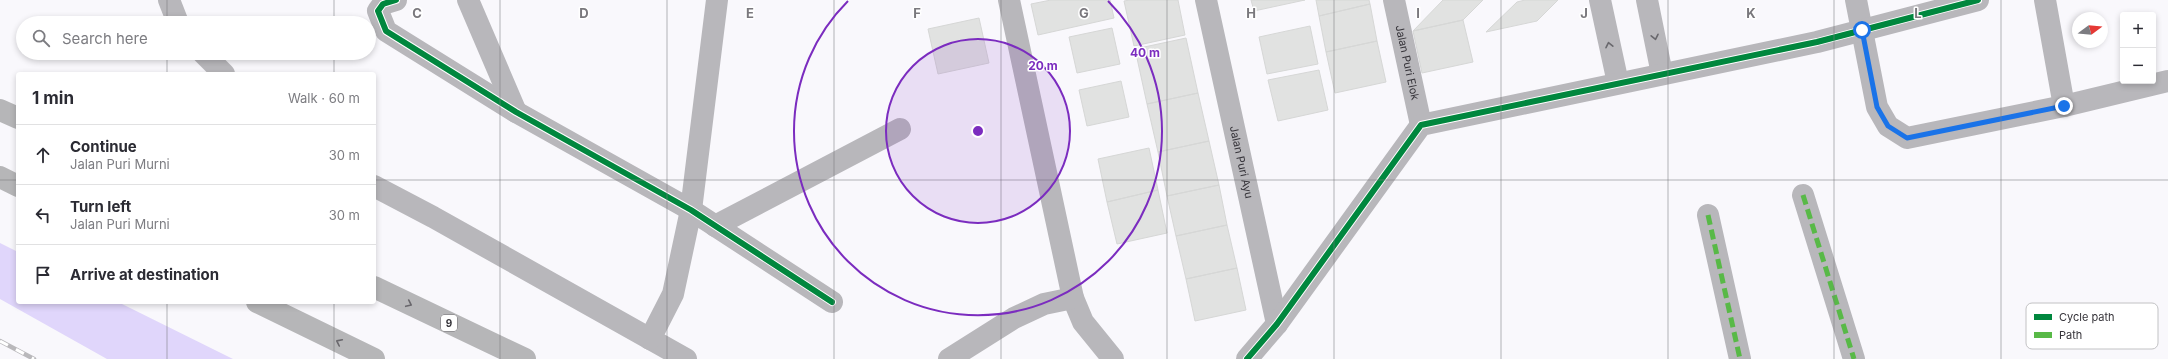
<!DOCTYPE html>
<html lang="en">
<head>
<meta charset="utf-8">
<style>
  :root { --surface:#fff; --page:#f2f2f3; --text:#2b2b33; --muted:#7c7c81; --line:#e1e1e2 }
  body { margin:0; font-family:Inter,sans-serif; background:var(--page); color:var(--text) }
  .controls { position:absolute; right:12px; top:12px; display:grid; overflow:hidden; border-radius:4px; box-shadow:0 2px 6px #0003 }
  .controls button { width:36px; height:36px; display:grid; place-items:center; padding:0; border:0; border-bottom:1px solid var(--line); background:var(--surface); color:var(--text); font:20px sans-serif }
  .compass { position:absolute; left:2072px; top:12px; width:36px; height:36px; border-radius:50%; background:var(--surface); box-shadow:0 2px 6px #0003; rotate:74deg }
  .stop { position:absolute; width:12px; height:12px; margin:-9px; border:3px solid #1a73e8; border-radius:50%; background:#fff }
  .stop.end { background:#1a73e8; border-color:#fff; box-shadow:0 1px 4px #0008 }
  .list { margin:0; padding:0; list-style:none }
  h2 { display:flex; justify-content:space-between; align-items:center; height:52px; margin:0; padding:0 16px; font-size:17px }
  h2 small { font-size:13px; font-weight:400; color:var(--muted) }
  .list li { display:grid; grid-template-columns:26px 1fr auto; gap:12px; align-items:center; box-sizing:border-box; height:60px; padding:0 16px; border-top:1px solid var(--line) }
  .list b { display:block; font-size:15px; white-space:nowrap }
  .list p { margin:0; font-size:13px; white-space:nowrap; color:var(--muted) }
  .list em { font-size:13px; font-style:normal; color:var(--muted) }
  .icon { flex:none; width:22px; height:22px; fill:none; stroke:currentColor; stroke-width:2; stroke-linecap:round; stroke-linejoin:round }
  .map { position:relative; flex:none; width:2168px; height:359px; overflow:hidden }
  .search { position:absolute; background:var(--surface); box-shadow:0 2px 6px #0003; left:16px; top:16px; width:360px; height:44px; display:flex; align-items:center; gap:10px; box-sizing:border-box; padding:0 14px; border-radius:22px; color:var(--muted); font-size:15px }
  .panel { position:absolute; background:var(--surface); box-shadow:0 2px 6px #0003; left:16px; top:72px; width:360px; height:232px; border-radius:4px }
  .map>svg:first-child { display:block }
</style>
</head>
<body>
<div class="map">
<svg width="2168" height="359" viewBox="0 0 2168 359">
  <rect width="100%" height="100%" fill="#f9f8fc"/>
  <path fill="#e0d6fb" d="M0 243 18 252V302H118L233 359H107L0 299Z"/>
  <path fill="#e1e2e1" stroke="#d6d7d6" d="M1051 0H1110L1114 18 1038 35 1031 4Z
    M1130 0H1178L1185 35 1134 46 1124 1Z
    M1251 0H1305L1254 11Z
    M1316 0H1369L1370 4 1319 16Z
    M1443 0H1483L1463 20 1413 31Z
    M1525 0H1558L1537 21 1486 32 1517 2Z
    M1370 4 1377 41 1326 52 1319 16Z
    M979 18 989 63 938 74 928 29Z
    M1463 20 1473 62 1422 73 1413 31Z
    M1310 26 1318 64 1267 74 1259 37Z
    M1112 28 1120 64 1077 73 1069 37Z
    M1186 38 1198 93 1147 104 1135 49Z
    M1377 41 1386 82 1335 93 1326 52Z
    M1319 70 1328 110 1278 121 1268 80Z
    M1121 81 1129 117 1087 126 1079 90Z
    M1198 93 1209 141 1158 152 1147 104Z
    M1209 141 1219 185 1167 196 1158 152Z
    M1149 148 1158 190 1107 202 1098 159Z
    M1219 185 1227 225 1176 236 1167 196Z
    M1158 190 1167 233 1117 244 1107 202Z
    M1227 225 1237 268 1186 279 1176 236Z
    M1237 268 1246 310 1195 321 1186 279Z"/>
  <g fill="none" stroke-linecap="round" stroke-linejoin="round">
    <g stroke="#b8b7bb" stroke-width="22">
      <path d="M169 0 178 23"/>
      <path d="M396 0 383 4 378 11 386 31 516 112 691 210 832 302"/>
      <path d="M468 0 516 112"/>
      <path d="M1009 0 1073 298 1083 322 1113 359"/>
      <path id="s1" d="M1206 0 1277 324"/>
      <path id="s2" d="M1394 0 1421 125"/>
      <path d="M1600 0 1618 83"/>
      <path d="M1647 0 1662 74"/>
      <path d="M1856 0 1877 107 1888 126 1907 138 2064 106 2168 81"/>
      <path d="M2045 0 2064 106"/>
      <path d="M203 53 224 74"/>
      <path d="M374 186 433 217 686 359"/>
      <path d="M1803 195 1854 359"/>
      <path d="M1708 215 1740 359"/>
      <path d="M715 226 900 129"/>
      <path d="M650 339 673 294 691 210 717 0"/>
      <path d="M949 359 1014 318 1044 304 1073 298"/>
      <path d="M1247 359 1277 324 1421 125 1817 42 1978 0"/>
    </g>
    <path stroke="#b6b6b8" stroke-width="22" d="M0 110 18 118
      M0 177 18 186
      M374 287 525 359
      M257 302 374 359"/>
    <defs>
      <path id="rail" d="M0 341 34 359"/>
    </defs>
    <use href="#rail" stroke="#b9b8bb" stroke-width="4.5"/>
    <use href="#rail" stroke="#fff" stroke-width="3" stroke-dasharray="9" stroke-linecap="butt"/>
    <path stroke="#58b947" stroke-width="5" stroke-dasharray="10 5" stroke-linecap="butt" d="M1803 195 1854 359
      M1708 215 1740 359"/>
    <defs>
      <path id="cycleway" d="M396 0 383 4 378 11 386 31 516 112 691 210 832 302
        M1247 359 1277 324 1421 125 1817 42 1978 0"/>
    </defs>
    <use href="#cycleway" stroke="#fff" stroke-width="8"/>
    <use href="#cycleway" stroke="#00873e" stroke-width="6"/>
  </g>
  <defs><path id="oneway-chevron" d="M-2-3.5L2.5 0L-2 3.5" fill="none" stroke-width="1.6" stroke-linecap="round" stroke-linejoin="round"/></defs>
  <g stroke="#69686d">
    <use href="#oneway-chevron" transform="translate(1655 37) rotate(78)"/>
    <use href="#oneway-chevron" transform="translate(1609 45) rotate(-102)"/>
  </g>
  <g stroke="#69676c">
    <use href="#oneway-chevron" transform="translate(409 304) rotate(25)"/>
    <use href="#oneway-chevron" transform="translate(339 342) rotate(-154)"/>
  </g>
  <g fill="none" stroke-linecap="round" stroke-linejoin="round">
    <path stroke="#1a73e8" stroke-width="5" d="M1862 30 1877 107 1888 126 1907 138 2064 106"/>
  </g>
  <path fill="none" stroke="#7a787d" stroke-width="1" stroke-opacity="0.55" d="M167 0V23M334 0V23M500 0V359M667 0V359M834 0V359M1001 0V359M1167 0V359M1334 0V359M1501 0V359M1668 0V359M1834 0V359M2001 0V359M167 53V74M334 53V74M0 180H18M374 180H2168M167 302V359M334 302V359"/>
  <circle cx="978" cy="131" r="92" fill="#7b2cbf" fill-opacity=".12"/>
  <g fill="none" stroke="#7b2cbf" stroke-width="2">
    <circle cx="978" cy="131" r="92"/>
    <path d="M1108 1A184 184 0 1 1 848 1"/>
  </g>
  <g text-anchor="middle" stroke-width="3" stroke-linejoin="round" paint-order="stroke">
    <rect fill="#fff" stroke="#727074" stroke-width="1" x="441" y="315" width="16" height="16" rx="3"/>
    <g font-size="10" font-weight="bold" fill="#353339">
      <text x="449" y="327">9</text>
    </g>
    <g font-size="11" fill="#353339" stroke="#fff">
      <text dy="4" stroke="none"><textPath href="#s2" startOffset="64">Jalan Puri Elok</textPath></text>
      <text dy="4" stroke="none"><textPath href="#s1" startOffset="166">Jalan Puri Ayu</textPath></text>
    </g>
  </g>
  <rect x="2026" y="303" width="132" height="46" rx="6" fill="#fff" stroke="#c2c2c4" stroke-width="1"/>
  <rect x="2034" y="314" width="18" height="6" fill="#00873e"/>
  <rect x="2034" y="332" width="18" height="6" fill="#58b947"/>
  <g font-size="11" fill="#353339">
    <text x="2059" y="321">Cycle path</text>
    <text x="2059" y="339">Path</text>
  </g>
  <g font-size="13" text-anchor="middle" font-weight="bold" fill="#7a787d" stroke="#fff" stroke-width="3" stroke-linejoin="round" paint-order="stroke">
    <text x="417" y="18">C</text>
    <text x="584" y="18">D</text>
    <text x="750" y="18">E</text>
    <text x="917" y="18">F</text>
    <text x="1084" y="18">G</text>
    <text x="1251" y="18">H</text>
    <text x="1418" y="18">I</text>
    <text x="1584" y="18">J</text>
    <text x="1751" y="18">K</text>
    <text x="1918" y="18">L</text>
  </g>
  <circle cx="978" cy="131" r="6" fill="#7b2cbf" stroke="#fff" stroke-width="2"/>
  <g font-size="12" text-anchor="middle" font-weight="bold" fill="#7b2cbf" stroke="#fff" stroke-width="3" stroke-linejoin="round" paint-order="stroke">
    <text x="1145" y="57">40 m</text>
    <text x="1043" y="70">20 m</text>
  </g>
</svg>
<div class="controls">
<button>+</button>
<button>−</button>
</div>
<svg class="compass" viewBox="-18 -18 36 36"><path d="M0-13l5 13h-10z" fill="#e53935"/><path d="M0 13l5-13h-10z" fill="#7c7c81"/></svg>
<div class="stop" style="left:1862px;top:30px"></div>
<div class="stop end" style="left:2064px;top:106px"></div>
<div class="search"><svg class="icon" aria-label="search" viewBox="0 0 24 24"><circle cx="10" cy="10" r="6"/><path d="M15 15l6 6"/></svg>Search here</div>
<section class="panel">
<h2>1 min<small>Walk · 60 m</small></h2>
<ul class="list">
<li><svg class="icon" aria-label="ahead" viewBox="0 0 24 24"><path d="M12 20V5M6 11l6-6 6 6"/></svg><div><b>Continue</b><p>Jalan Puri Murni</p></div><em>30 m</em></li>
<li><svg class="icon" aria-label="left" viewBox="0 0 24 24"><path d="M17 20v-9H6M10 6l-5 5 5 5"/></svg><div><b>Turn left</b><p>Jalan Puri Murni</p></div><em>30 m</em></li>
<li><svg class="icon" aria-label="arrive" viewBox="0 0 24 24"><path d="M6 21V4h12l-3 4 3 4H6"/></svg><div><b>Arrive at destination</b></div></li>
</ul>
</section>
</div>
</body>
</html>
